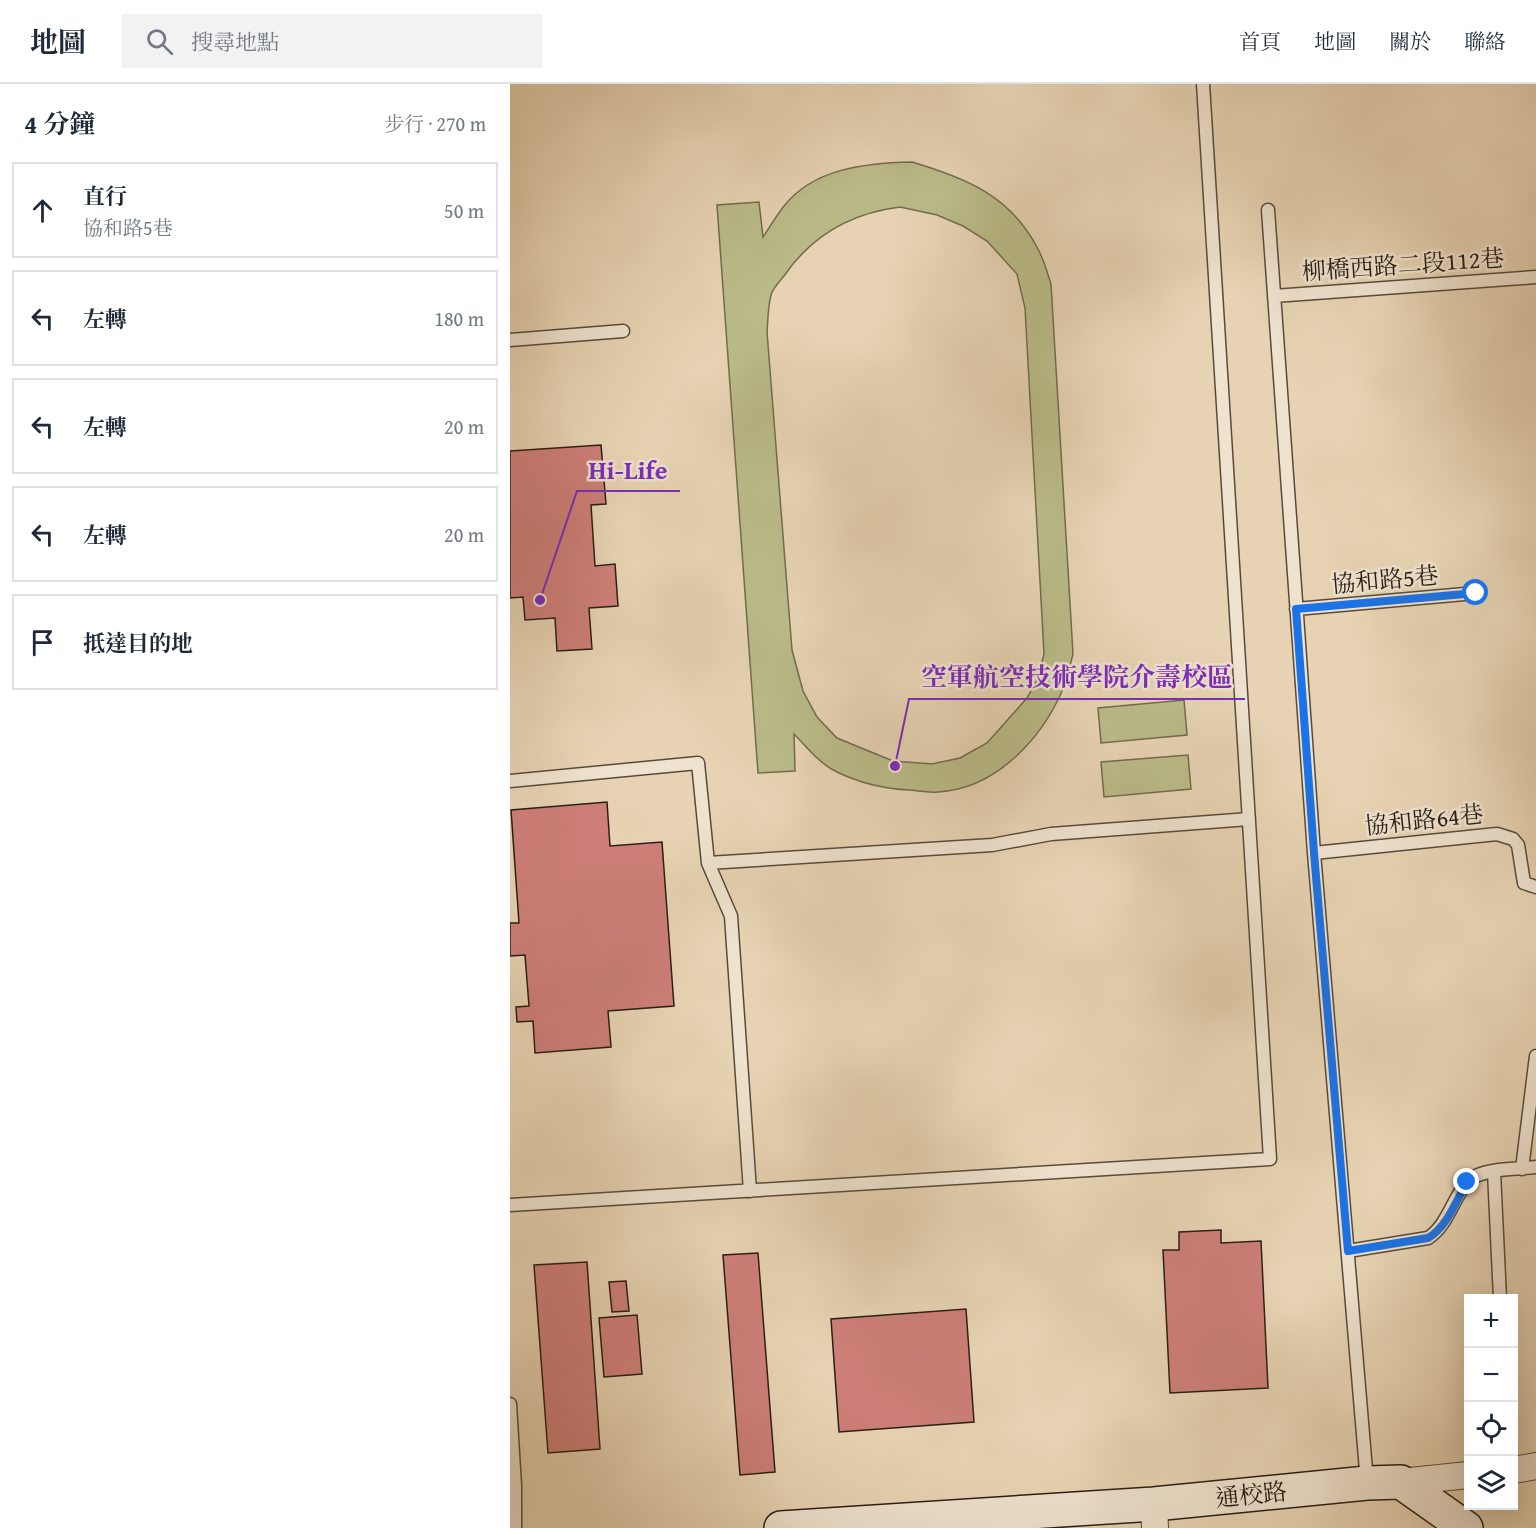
<!DOCTYPE html>
<html lang="zh-TW">
<head>
<meta charset="utf-8">
<style>
  :root { --surface:#fff; --page:#f2f2f3; --text:#1f2937; --muted:#747a83; --line:#e0e1e3 }
  body { margin:0; font-family:"Gentium Book Plus","Noto Serif TC",serif; background:var(--page); color:var(--text) }
  .controls { position:absolute; right:18px; bottom:18px; display:grid; overflow:hidden; border-radius:0px; box-shadow:0 6px 24px #0002 }
  .controls button { width:54px; height:54px; display:grid; place-items:center; padding:0; border:0; border-bottom:2px solid var(--line); background:var(--surface); color:var(--text); font:30px sans-serif }
  .stop { position:absolute; width:18px; height:18px; margin:-14px; border:4px solid #1a73e8; border-radius:50%; background:#fff }
  .stop.end { background:#1a73e8; border-color:#fff; box-shadow:0 2px 6px #0008 }
  .list { margin:0; padding:0; list-style:none }
  h2 { display:flex; justify-content:space-between; align-items:center; height:78px; margin:0; padding:0 24px; font-size:26px }
  h2 small { font-size:20px; font-weight:400; color:var(--muted) }
  .list li { display:grid; grid-template-columns:39px 1fr auto; gap:18px; align-items:center; box-sizing:border-box; height:96px; margin:0 12px 12px; padding:0 12px; border:2px solid var(--line); border-radius:0px }
  .list b { display:block; font-size:22px; white-space:nowrap }
  .list p { margin:0; font-size:20px; white-space:nowrap; color:var(--muted) }
  .list em { font-size:20px; font-style:normal; color:var(--muted) }
  .icon { flex:none; width:33px; height:33px; fill:none; stroke:currentColor; stroke-width:2; stroke-linecap:round; stroke-linejoin:round }
  .map { position:relative; flex:none; width:1026px; height:1444px; overflow:hidden }
  header { display:flex; align-items:center; gap:36px; box-sizing:border-box; height:84px; padding:0 30px; background:var(--surface); border-bottom:2px solid var(--line) }
  header strong { font-size:28px }
  nav { display:flex; gap:33px; margin-inline-start:auto; font-size:21px }
  .search { width:420px; height:54px; background:var(--page); display:flex; align-items:center; gap:15px; box-sizing:border-box; padding:0 21px; border-radius:0px; color:var(--muted); font-size:22px }
  main { display:flex }
  aside { flex:1; background:var(--surface) }
  .map>svg:first-child { display:block }
</style>
</head>
<body>
<header>
<strong>地圖</strong>
<div class="search"><svg class="icon" aria-label="search" viewBox="0 0 24 24"><circle cx="10" cy="10" r="6"/><path d="M15 15l6 6"/></svg>搜尋地點</div>
<nav><a>首頁</a><a>地圖</a><a>關於</a><a>聯絡</a></nav>
</header>
<main>
<aside>
<h2>4 分鐘<small>步行 · 270 m</small></h2>
<ul class="list">
<li><svg class="icon" aria-label="ahead" viewBox="0 0 24 24"><path d="M12 20V5M6 11l6-6 6 6"/></svg><div><b>直行</b><p>協和路5巷</p></div><em>50 m</em></li>
<li><svg class="icon" aria-label="left" viewBox="0 0 24 24"><path d="M17 20v-9H6M10 6l-5 5 5 5"/></svg><div><b>左轉</b></div><em>180 m</em></li>
<li><svg class="icon" aria-label="left" viewBox="0 0 24 24"><path d="M17 20v-9H6M10 6l-5 5 5 5"/></svg><div><b>左轉</b></div><em>20 m</em></li>
<li><svg class="icon" aria-label="left" viewBox="0 0 24 24"><path d="M17 20v-9H6M10 6l-5 5 5 5"/></svg><div><b>左轉</b></div><em>20 m</em></li>
<li><svg class="icon" aria-label="arrive" viewBox="0 0 24 24"><path d="M6 21V4h12l-3 4 3 4H6"/></svg><div><b>抵達目的地</b></div></li>
</ul>
</aside>
<div class="map">
<svg width="1026" height="1444" viewBox="0 0 1026 1444">
  <rect width="100%" height="100%" fill="#e7d3b3"/>
  <filter id="stains"><feTurbulence type="fractalNoise" baseFrequency=".00333" numOctaves="4"/><feColorMatrix values="0 0 0 0 .2 0 0 0 0 .09 0 0 0 0 .02 0 0 0 .5 -.17"/></filter>
  <radialGradient id="worn" r=".72"><stop offset=".6" stop-color="#630" stop-opacity="0"/><stop offset="1" stop-color="#630" stop-opacity=".3"/></radialGradient>
  <path fill="#babb89" stroke="#726c4f" stroke-width="1.5" fill-rule="evenodd" d="M402 78C456 94 501 112 528 165 534 176 537 188 541 200L563 570C560 581 558 595 553 605 531 656 485 705 428 708 419 709 409 707 400 706 375 705 347 698 325 687 309 679 296 662 284 650L285 687 248 689 207 121 249 118 253 153C260 143 266 132 274 122 304 84 356 79 402 78ZM390 123 427 131 453 142 477 157 507 190 515 224 534 570 528 594 517 614 477 659 450 674 422 680 383 677 327 654 307 633 293 607 282 566 257 248C258 236 258 222 261 211 263 204 270 197 274 192 302 151 342 129 390 123Z
    M674 616 677 651 591 659 588 624Z
    M678 671 681 705 594 713 591 678Z"/>
  <path fill="#ce7f79" stroke="#291e15" stroke-width="1.5" d="M91 361 96 420 81 421 85 482 105 480 108 522 79 524 82 565 47 567 45 534 15 536 13 513 0 514V367Z
    M97 718 100 762 152 758 164 922 98 927 101 963 25 969 23 937 7 938 6 923 19 922 15 871 0 872V839H9L1 726Z
    M711 1146V1159L751 1157 758 1304 660 1309 653 1166H669V1148Z
    M248 1169 265 1388 230 1391 213 1171Z
    M77 1178 90 1365 38 1369 24 1181Z
    M116 1197 119 1227 102 1228 99 1198Z
    M456 1225 464 1338 329 1348 321 1235Z
    M127 1231 132 1290 94 1293 89 1234Z"/>
  <g fill="none" stroke-linecap="round" stroke-linejoin="round">
    <defs>
      <path id="lane" d="M758 126 804 769 857 1398
        M764 212 1026 193
        M0 256 113 247
        M786 525 966 509
        M0 697 188 679 198 779 221 832 240 1107
        M804 769 987 750 1003 755 1008 761 1014 799 1026 803
        M198 779 482 761 541 750 739 735
        M1012 1085 1026 972
        M984 1088 990 1214
        M0 1121 760 1075 693 0
        M838 1167 918 1154C941 1140 945 1102 966 1092 983 1084 1008 1085 1026 1083
        M0 1320 5 1402V1444"/>
      <path id="street" d="M1004 1386 1026 1382
        M891 1398 958 1391
        M644 1420 645 1444"/>
      <path id="secondary" d="M271 1444 644 1420 857 1399 891 1398 956 1444"/>
    </defs>
    <use href="#lane" stroke="#584b3c" stroke-width="15"/>
    <use href="#street" stroke="#584b3c" stroke-width="28"/>
    <use href="#secondary" stroke="#291e15" stroke-width="36"/>
    <use href="#lane" stroke="#efe2ce" stroke-width="12"/>
    <use href="#street" stroke="#efe2ce" stroke-width="26"/>
    <use href="#secondary" stroke="#efe2ce" stroke-width="33"/>
  </g>
  <g fill="none" stroke-linecap="round" stroke-linejoin="round">
    <path stroke="#1a73e8" stroke-width="8" d="M957 1098C946 1117 937 1143 918 1154L838 1167 804 769 786 525 966 509"/>
  </g>
  <g text-anchor="middle" stroke-width="5" stroke-linejoin="round" paint-order="stroke">
    <g font-size="24" fill="#291e15" stroke="#efe2ce">
      <text transform="translate(893 181) rotate(-4)" y="8">柳橋西路二段112巷</text>
      <text transform="translate(875 496) rotate(-5)" y="8">協和路5巷</text>
      <text transform="translate(914 736) rotate(-6)" y="8">協和路64巷</text>
      <text transform="translate(741 1411) rotate(-6)" y="8">通校路</text>
    </g>
  </g>
  <path fill="none" stroke="#7b2cbf" stroke-width="2" d="M30 516L67 407H170M385 682L399 615H735"/>
  <g fill="#7b2cbf" stroke="#efe2ce" stroke-width="2">
    <circle cx="30" cy="516" r="6"/>
    <circle cx="385" cy="682" r="6"/>
  </g>
  <g font-size="26" text-anchor="middle" font-weight="bold" fill="#7b2cbf" stroke="#efe2ce" stroke-width="5" stroke-linejoin="round" paint-order="stroke">
    <text x="118" y="395">Hi-Life</text>
    <text x="567" y="602">空軍航空技術學院介壽校區</text>
  </g>
  <rect width="100%" height="100%" filter="url(#stains)"/>
  <rect width="100%" height="100%" fill="url(#worn)"/>
</svg>
<div class="controls">
<button>+</button>
<button>−</button>
<button><svg class="icon" aria-label="locate" viewBox="0 0 24 24"><circle cx="12" cy="12" r="6"/><path d="M12 2v4M12 18v4M2 12h4M18 12h4"/></svg></button>
<button><svg class="icon" aria-label="layers" viewBox="0 0 24 24"><path d="M12 4l9 5-9 5-9-5zM3 14l9 5 9-5"/></svg></button>
</div>
<div class="stop" style="left:966px;top:509px"></div>
<div class="stop end" style="left:957px;top:1098px"></div>
</div>
</main>
</body>
</html>
